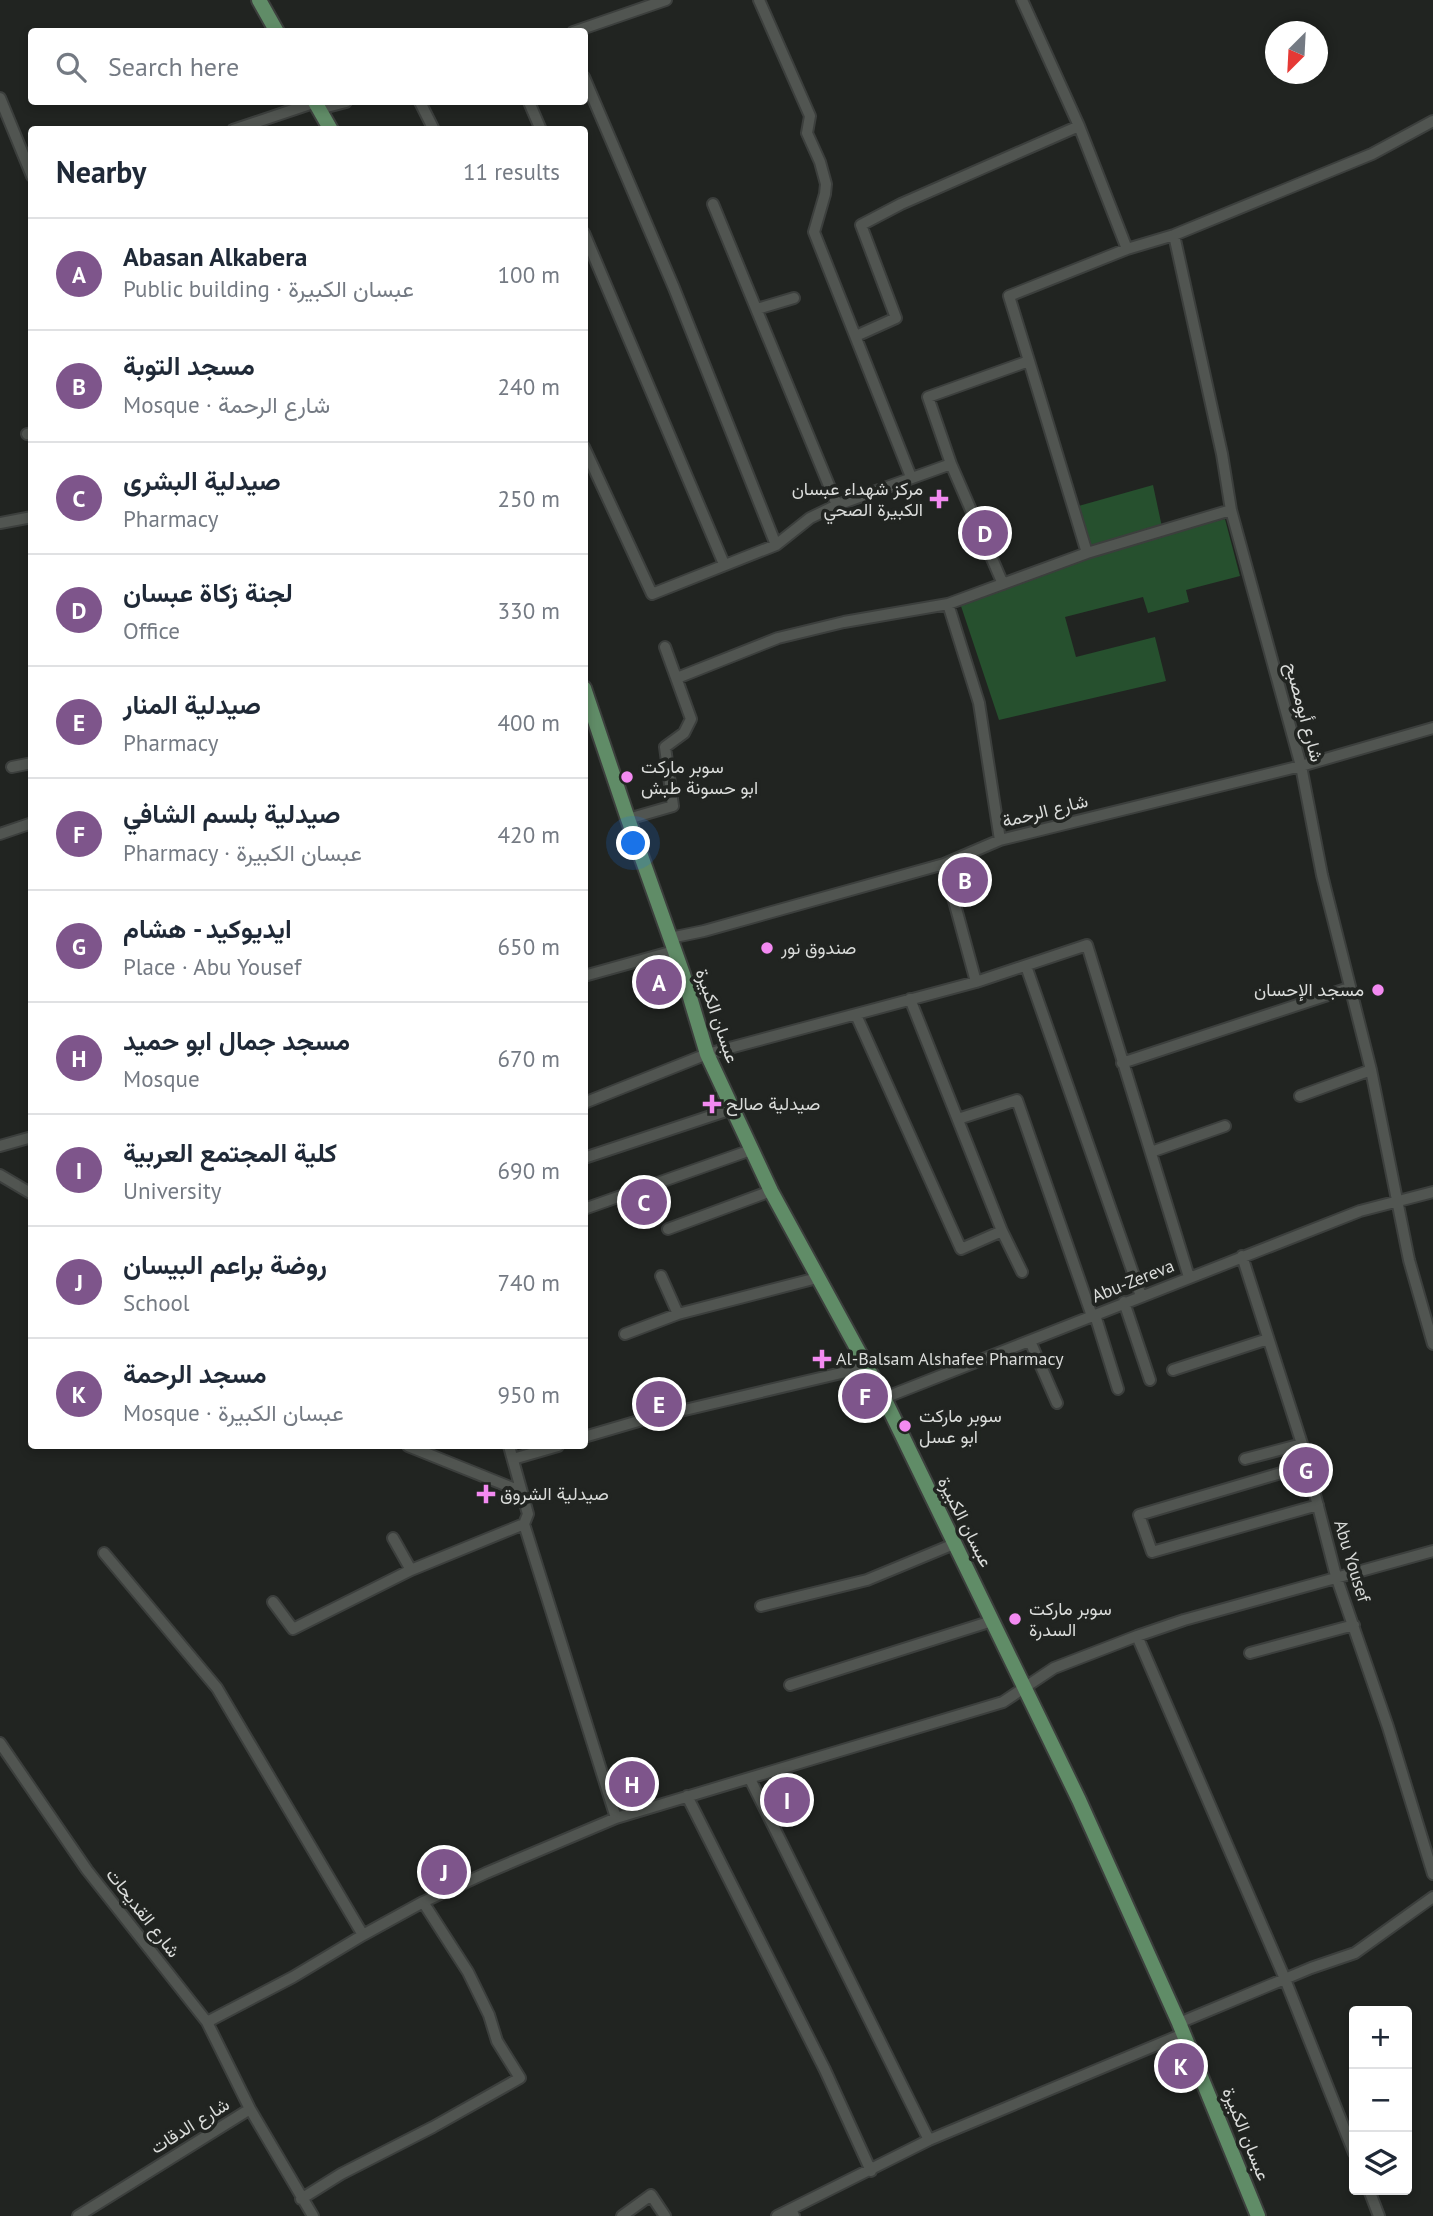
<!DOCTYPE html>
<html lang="en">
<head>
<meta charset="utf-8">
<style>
  :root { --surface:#fff; --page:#f2f2f3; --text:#1f2937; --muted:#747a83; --line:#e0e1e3; --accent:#7e558b }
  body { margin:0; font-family:"PT Sans",Vazirmatn,sans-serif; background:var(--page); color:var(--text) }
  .controls { position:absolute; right:21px; bottom:21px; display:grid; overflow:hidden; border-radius:7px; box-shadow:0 4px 10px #0003 }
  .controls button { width:63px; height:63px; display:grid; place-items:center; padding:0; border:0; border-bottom:2px solid var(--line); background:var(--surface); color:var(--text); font:35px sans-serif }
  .compass { position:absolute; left:1265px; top:21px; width:63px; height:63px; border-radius:50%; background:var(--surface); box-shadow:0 4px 10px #0003; rotate:204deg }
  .you { position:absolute; left:634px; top:844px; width:24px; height:24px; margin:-18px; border:5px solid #fff; border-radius:50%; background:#1a73e8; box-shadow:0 0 0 10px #1a73e833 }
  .badge { display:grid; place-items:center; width:46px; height:46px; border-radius:50%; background:var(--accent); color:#fff; font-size:23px; font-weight:700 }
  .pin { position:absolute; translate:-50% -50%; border:4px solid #fff; box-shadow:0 2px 7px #0006 }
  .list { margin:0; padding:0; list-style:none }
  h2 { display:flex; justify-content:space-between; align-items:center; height:91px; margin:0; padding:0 28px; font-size:30px }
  h2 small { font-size:23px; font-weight:400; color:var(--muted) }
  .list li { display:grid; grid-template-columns:46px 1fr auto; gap:21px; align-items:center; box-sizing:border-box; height:112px; padding:0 28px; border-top:2px solid var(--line) }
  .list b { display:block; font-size:26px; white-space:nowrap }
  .list p { margin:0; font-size:23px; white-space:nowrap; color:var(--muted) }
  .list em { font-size:23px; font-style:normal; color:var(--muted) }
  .icon { flex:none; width:38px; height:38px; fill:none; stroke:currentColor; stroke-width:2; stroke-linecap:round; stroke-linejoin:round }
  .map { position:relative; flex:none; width:1433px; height:2216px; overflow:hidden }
  .search { position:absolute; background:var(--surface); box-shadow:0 4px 10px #0003; left:28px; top:28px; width:560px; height:77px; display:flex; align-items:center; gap:18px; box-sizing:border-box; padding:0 24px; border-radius:7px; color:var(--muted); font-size:26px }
  .panel { position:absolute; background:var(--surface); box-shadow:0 4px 10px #0003; left:28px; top:126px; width:560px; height:1323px; border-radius:7px }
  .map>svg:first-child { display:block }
</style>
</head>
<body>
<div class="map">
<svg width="1433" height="2216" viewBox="0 0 1433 2216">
  <rect width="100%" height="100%" fill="#212421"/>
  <path fill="#26502e" d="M1153 485 1162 527 1094 546 1084 542 1075 507Z
    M1225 519 1240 576 1186 590 1189 602 1148 613 1143 597 1065 617 1076 657 1155 637 1166 681 999 720 960 603 1095 552Z"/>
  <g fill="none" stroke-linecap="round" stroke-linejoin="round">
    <defs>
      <path id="minor" d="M759 0 810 116 807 133 820 162 826 184 825 194 814 232 911 477
        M1022 0 1079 126 1127 249
        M573 32 666 0
        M584 77 674 288 776 545
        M0 98 32 176
        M420 102 434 130
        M529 102 541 130
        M319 109 346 102
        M233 130 316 102
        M713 204 837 505
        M584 233 724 564
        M1174 235 1222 454 1231 510 1301 766 1322 875 1371 1070 1409 1260 1433 1344
        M757 309 794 298
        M856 336 896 318 861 225 901 204 1079 126
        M1029 361 1087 553
        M27 434 32 433
        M584 447 652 594 776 545 810 518 837 505 951 464 928 397 1029 361 1009 296 1127 249 1174 235 1372 154 1433 121
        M951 464 1003 584
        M0 523 32 517
        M948 604 979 703 1000 840
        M677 678 778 638 844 622 948 604 1087 553 1231 510
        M12 767 32 763
        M628 819 673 806 665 747 684 733 691 719 665 647
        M0 834 32 823
        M944 864 976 982
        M670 938 704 931 944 864 1000 840 1301 766 1433 728
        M1026 966 1141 1296
        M584 976 674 951
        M910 999 1002 1231 1022 1272
        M856 1015 961 1249 1002 1231
        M1122 1063 1349 988
        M1300 1096 1371 1070
        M584 1103 707 1054 976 982 1087 945 1189 1277
        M958 1119 1017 1100 1092 1316
        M0 1146 32 1137
        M1151 1152 1225 1126
        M584 1158 732 1109
        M0 1175 32 1194
        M584 1209 751 1150
        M668 1229 771 1191
        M1242 1256 1302 1444 1336 1576 1388 1727 1433 1874
        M661 1276 678 1314
        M1124 1302 1150 1380
        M1095 1315 1118 1389
        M625 1334 678 1314 817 1278
        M1030 1341 1057 1403
        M1173 1370 1268 1339
        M884 1398 1360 1211 1433 1192
        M584 1437 642 1420 867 1367
        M408 1446 520 1491
        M509 1446 528 1514 524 1524 616 1818
        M513 1459 558 1446
        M1245 1459 1302 1444
        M1308 1465 1139 1515 1152 1552 1318 1505
        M393 1538 411 1570
        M104 1553 217 1688 363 1935
        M273 1602 293 1629 411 1570 524 1524
        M761 1606 867 1580 954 1544
        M1137 1636 1285 1979 1354 2153
        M1250 1653 1354 1625
        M790 1685 992 1621
        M0 1743 87 1870 207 2022 250 2109 313 2216
        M750 1779 929 2140 791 2209 794 2216
        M687 1796 825 2070 871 2171
        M207 2022 293 1977 363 1935 423 1902 486 1873 616 1818 1003 1702 1054 1668 1137 1636 1184 1620 1433 1551
        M1179 2023 1311 1968 1355 1953 1433 1897
        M929 2140 1183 2034
        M1369 2190 1379 2216
        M301 2199 341 2174 433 2127 520 2078 497 2041 489 2015 468 1972 423 1902
        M78 2216 250 2109
        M622 2216 651 2195 665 2216
        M777 2216 791 2209"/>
      <path id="major" d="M259 0 277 32
        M315 102 331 130
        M584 688 628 819 683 974 707 1054 771 1191 884 1398 1079 1800 1179 2023 1258 2216"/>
    </defs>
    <use href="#minor" stroke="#3c3f3d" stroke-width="14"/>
    <use href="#major" stroke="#3c3f3d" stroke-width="18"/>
    <use href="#minor" stroke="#515551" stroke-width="10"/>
    <use href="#major" stroke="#608c67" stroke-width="14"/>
  </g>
  <g fill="#f38af1" stroke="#212421" stroke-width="2.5">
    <path d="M935.5 488.5h7v7h7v7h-7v7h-7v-7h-7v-7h7z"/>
    <circle cx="627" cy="777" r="7"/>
    <circle cx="767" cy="948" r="7"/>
    <circle cx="1378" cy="990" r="7"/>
    <path d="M708.5 1093.5h7v7h7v7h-7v7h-7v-7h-7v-7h7z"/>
    <path d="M818.5 1348.5h7v7h7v7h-7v7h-7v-7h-7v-7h7z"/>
    <circle cx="905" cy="1426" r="7"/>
    <path d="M482.5 1483.5h7v7h7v7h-7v7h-7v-7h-7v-7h7z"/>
    <circle cx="1015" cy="1619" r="7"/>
  </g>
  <g text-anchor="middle" stroke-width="7" stroke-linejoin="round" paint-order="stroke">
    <g font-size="18" fill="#dadcda" stroke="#212421" text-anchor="start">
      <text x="923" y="495" text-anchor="end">مركز شهداء عبسان<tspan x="923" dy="21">الكبيرة الصحي</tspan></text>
      <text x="641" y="773">سوبر ماركت<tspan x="641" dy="21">ابو حسونة طبش</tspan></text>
      <text x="781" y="954">صندوق نور</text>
      <text x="1364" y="996" text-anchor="end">مسجد الإحسان</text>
      <text x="726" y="1110">صيدلية صالح</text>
      <text x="836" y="1365">Al-Balsam Alshafee Pharmacy</text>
      <text x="919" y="1422">سوبر ماركت<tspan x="919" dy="21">ابو عسل</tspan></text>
      <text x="500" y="1500">صيدلية الشروق</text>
      <text x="1029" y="1615">سوبر ماركت<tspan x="1029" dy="21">السدرة</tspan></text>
    </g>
    <g font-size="18" fill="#dadcda" stroke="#212421">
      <text transform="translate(1304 712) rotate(75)" y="6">شارع أبومصبح</text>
      <text transform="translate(1045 811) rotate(-14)" y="6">شارع الرحمة</text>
      <text transform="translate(717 1016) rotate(71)" y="6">عبسان الكبيرة</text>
      <text transform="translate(1133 1281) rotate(-22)" y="6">Abu-Zereva</text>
      <text transform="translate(965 1522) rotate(63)" y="6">عبسان الكبيرة</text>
      <text transform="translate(1352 1561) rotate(73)" y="6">Abu Yousef</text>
      <text transform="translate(143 1913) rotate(52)" y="6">شارع القديحات</text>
      <text transform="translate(190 2126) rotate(-32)" y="6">شارع الدقات</text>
      <text transform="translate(1246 2134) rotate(68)" y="6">عبسان الكبيرة</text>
    </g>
  </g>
</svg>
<div class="controls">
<button>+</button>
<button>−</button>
<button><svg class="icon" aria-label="layers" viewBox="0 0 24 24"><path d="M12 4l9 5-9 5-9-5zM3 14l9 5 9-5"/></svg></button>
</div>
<svg class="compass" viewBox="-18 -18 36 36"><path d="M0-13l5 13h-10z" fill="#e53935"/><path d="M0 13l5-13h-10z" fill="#747a83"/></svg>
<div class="you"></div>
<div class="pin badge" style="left:659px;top:982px">A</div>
<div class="pin badge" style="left:965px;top:880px">B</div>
<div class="pin badge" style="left:644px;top:1202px">C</div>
<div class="pin badge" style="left:985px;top:533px">D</div>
<div class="pin badge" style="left:659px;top:1404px">E</div>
<div class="pin badge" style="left:865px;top:1396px">F</div>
<div class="pin badge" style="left:1306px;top:1470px">G</div>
<div class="pin badge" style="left:632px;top:1784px">H</div>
<div class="pin badge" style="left:787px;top:1800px">I</div>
<div class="pin badge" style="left:444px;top:1872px">J</div>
<div class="pin badge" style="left:1181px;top:2066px">K</div>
<div class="search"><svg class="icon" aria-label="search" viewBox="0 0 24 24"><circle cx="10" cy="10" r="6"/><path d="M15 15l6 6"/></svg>Search here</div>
<section class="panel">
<h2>Nearby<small>11 results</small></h2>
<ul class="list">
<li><span class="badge">A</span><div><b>Abasan Alkabera</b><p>Public building · عبسان الكبيرة</p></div><em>100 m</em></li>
<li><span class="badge">B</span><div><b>مسجد التوبة</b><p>Mosque · شارع الرحمة</p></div><em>240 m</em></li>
<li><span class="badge">C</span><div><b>صيدلية البشرى</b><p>Pharmacy</p></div><em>250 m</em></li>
<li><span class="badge">D</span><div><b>لجنة زكاة عبسان</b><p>Office</p></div><em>330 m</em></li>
<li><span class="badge">E</span><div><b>صيدلية المنار</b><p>Pharmacy</p></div><em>400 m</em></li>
<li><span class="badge">F</span><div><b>صيدلية بلسم الشافي</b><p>Pharmacy · عبسان الكبيرة</p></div><em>420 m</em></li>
<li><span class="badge">G</span><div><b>ايديوكيد - هشام</b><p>Place · Abu Yousef</p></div><em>650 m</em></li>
<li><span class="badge">H</span><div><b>مسجد جمال ابو حميد</b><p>Mosque</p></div><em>670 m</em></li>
<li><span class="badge">I</span><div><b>كلية المجتمع العربية</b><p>University</p></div><em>690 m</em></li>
<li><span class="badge">J</span><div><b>روضة براعم البيسان</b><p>School</p></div><em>740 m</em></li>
<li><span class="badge">K</span><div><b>مسجد الرحمة</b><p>Mosque · عبسان الكبيرة</p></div><em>950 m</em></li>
</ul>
</section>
</div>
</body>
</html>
